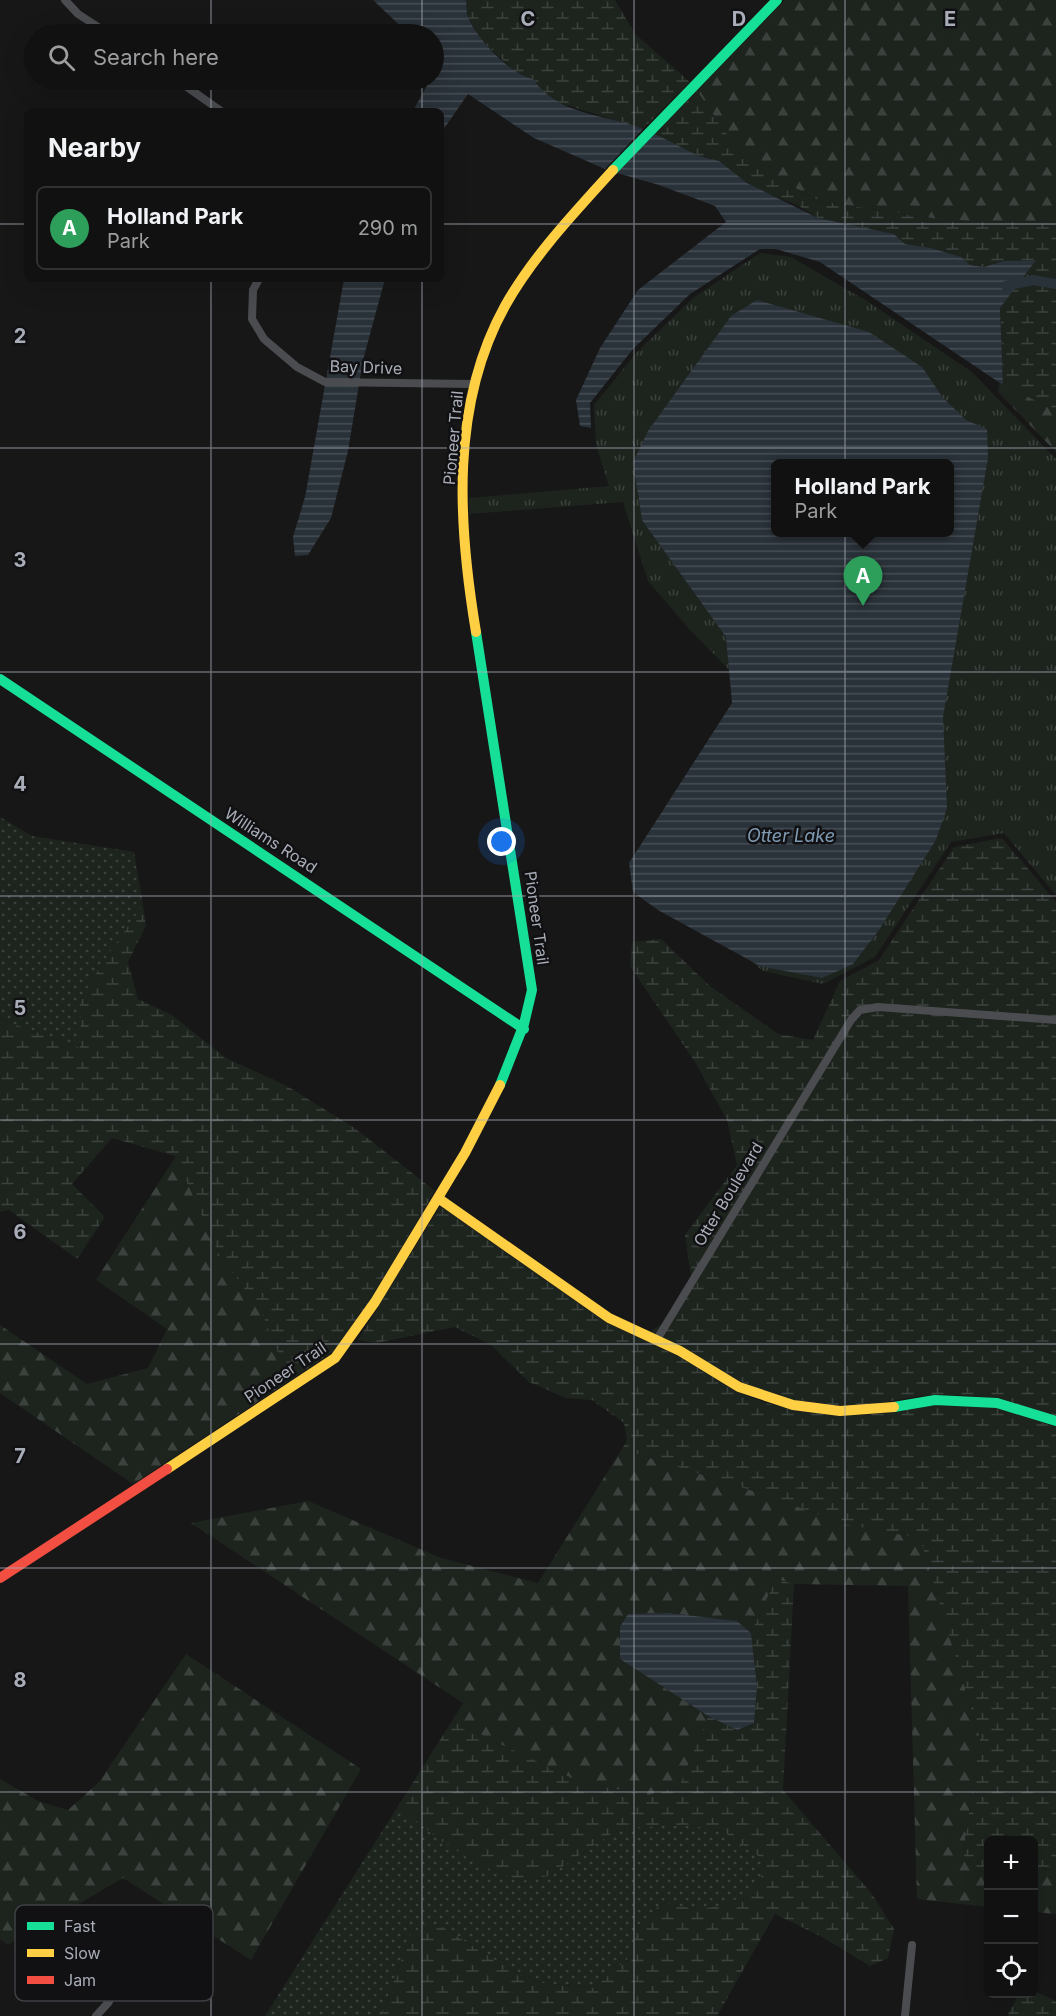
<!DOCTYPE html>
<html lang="en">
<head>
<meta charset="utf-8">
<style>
  :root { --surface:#111; --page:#1a1a1a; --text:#f1f3f6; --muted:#9c9d9f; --line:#303131; --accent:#757880 }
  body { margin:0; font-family:Inter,sans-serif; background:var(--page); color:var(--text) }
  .controls { position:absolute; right:18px; bottom:18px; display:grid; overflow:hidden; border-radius:9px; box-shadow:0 6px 24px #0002 }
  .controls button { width:54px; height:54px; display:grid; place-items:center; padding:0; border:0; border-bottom:2px solid var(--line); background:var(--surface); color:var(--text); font:30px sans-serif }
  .you { position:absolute; left:502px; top:842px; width:21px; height:21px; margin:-15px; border:4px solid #fff; border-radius:50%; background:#1a73e8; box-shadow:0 0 0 9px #1a73e833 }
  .badge { display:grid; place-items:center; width:39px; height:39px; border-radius:50%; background:var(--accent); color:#fff; font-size:20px; font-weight:700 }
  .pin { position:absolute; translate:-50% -50px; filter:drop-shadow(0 2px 3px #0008) }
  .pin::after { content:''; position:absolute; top:32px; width:21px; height:18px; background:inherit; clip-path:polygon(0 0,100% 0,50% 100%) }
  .popup { position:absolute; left:771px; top:459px; width:183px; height:78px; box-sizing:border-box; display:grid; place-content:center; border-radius:9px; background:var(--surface); filter:drop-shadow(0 2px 4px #0005); font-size:20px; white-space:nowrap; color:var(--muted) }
  .popup b { font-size:22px; color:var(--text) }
  .popup::after { content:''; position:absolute; left:50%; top:100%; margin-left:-12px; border:12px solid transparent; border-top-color:var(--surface) }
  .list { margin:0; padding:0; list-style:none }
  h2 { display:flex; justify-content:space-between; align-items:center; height:78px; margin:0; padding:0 24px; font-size:26px }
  h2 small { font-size:20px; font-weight:400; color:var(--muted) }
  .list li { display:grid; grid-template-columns:39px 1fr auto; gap:18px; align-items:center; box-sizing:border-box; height:84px; margin:0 12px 12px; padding:0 12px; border:2px solid var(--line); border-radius:9px }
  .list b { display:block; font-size:22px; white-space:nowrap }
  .list p { margin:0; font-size:20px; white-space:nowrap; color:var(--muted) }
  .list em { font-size:20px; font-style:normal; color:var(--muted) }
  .icon { flex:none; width:33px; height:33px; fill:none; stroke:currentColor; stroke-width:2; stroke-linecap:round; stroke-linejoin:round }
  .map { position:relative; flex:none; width:1056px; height:2016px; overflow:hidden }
  .search { position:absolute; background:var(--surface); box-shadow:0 6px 24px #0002; left:24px; top:24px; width:420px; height:66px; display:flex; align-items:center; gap:15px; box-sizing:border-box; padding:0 21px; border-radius:33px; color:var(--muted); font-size:22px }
  .panel { position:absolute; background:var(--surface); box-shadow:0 6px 24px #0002; left:24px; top:108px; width:420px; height:174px; border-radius:9px }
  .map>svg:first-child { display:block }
</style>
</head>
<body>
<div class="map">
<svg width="1056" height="2016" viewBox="0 0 1056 2016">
  <defs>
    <pattern id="grass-dots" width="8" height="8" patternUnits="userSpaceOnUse" patternTransform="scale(1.5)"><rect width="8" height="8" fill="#1d241e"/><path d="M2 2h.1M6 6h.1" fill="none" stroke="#3b413d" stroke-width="1.8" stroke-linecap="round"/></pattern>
    <pattern id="forest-firs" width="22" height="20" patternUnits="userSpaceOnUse" patternTransform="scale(1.5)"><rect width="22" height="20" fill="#1d241e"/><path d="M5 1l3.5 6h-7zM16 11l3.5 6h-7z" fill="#3b413d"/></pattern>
    <pattern id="wetland-marsh" width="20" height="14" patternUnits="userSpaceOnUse" patternTransform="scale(1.5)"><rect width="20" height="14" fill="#1d241e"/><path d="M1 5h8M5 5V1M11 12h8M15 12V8" fill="none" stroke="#3b413d"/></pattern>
    <pattern id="park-tufts" width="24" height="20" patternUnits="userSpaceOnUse" patternTransform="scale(1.5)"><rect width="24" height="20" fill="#1d241e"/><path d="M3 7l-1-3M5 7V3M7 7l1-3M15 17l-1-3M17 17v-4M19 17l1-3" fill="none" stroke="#3b413d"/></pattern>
    <pattern id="water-rules" width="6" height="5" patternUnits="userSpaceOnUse" patternTransform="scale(1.5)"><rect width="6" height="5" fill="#2a3239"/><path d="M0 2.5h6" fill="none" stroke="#464d54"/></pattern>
  </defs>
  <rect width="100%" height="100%" fill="#171717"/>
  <path fill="url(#grass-dots)" d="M0 817 32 836 134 852 143 905 103 962 81 999 80 1048 0 1019Z
    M400 1803V1807L438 1839 478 1864 520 1881 548 1876 620 1828 684 1825 721 1830 762 1859V1883C725 1911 706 1912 662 1903L639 1925 627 1960 593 1988 543 1983 503 1965 439 1925 412 1931 381 2016H265Z"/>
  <path fill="url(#forest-firs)" d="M785 0H1056V228L1036 221H968L922 217 820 201 746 162 697 91Z
    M999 383 1021 388 1024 395 1056 410V452L998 392Z
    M176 1156 219 1254 262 1313 279 1355 295 1377 133 1484 0 1393V1325L87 1384 148 1368 167 1329 96 1280Z
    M622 1449 775 1498 843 1524 920 1538 980 1738 963 1854 975 1872 988 1871V1907L917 1899 908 1586 794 1584 776 1579 751 1633 737 1621 669 1613 628 1614 620 1659 708 1716 679 1787 649 1795 582 1783 452 1721 463 1703 191 1523 308 1501 441 1558 538 1583Z
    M186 1654 361 1769 251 1960 123 1878 8 1945 0 1939V1779L40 1802 68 1810 99 1782Z
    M1056 1869V1914L1034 1912V1870Z"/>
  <path fill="url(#wetland-marsh)" d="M466 0H615L635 34 690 82 643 129 557 102 543 92 533 79 521 77 481 40 468 17Z
    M697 91 746 162 819 201 922 217 968 221H1036L1056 228V410L1024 395 1020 388 1003 385 1000 308 1035 260 1004 261 984 267 970 265 960 257 931 248 905 244 894 234 818 218 799 206 757 189 710 158 699 156 655 134Z
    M1002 838 1056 902V1416C1016 1402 977 1393 935 1395 918 1395 902 1400 885 1402 863 1406 839 1406 817 1404 755 1397 703 1362 650 1332L665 1322 691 1277 685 1235 737 1165 727 1120 695 1062 630 966 632 942 661 939 710 986 778 1034 813 1040 840 981 879 960 954 847Z
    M143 905 146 926 128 962 138 999 172 1015 226 1058 287 1086 356 1129 435 1191 355 1326 331 1353 295 1377 279 1355 262 1313 219 1254 175 1156 112 1138 72 1184 105 1217 77 1259 9 1210 0 1212V1019L80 1048 81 999 103 962Z
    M440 1206 607 1323 678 1356 737 1392 766 1403 793 1410 841 1416 888 1413 936 1405 971 1406 996 1408 1056 1427V1869L1034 1870V1840H988V1871L975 1872 963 1854 980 1738 920 1538 843 1524 775 1498 622 1449 627 1440 624 1423 592 1400 566 1398 529 1382 491 1345 455 1327 376 1343 358 1340Z
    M776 1579 794 1584 783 1790 872 1894 894 1929 888 1958 870 1966 822 1937 775 1914 717 2016H381L412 1931 439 1925 503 1965 543 1983 593 1988 627 1960 639 1925 662 1903C705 1912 725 1911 761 1883V1858L721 1830 684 1825 620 1828 548 1876 520 1881 478 1864 438 1839 400 1807V1803L452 1721 582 1783 649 1795 679 1787 708 1716 737 1730 757 1686 751 1633Z
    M1034 1991 1056 2001V2016H1007L1019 1994H1034Z"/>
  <path fill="url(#park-tufts)" fill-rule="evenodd" d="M760 253 791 257 867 301 972 372 1056 459V895L1004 833 951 842 875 957 823 984 763 971 645 875 756 697 691 631 648 581 623 502 469 514V498L609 486 596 445 594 405 637 352 693 298ZM776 464H950V532H776Z"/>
  <path fill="url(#water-rules)" fill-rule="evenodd" d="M373 0H466C467 6 466 13 469 19 477 39 511 75 533 79 558 116 606 114 643 129L605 169 534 138 468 94 441 133V111H413L430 80H434V34H409Z
    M655 134 699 156 719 161 747 183 818 218 894 234 905 244 931 248 961 257 970 265 984 267 1004 261 1036 260 1000 308 1003 385 820 262 776 249H760L690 294 633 349 590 403 591 428 580 426 576 400 600 348 638 290 726 222 715 206 659 185 617 173Z
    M344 279H385L363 360 348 451 331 518 308 555 295 556 293 537 305 497Z
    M757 300 869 332 922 367 943 398 966 420 987 429 988 458 943 717 947 808 936 840 879 930 853 964 822 978 760 966 658 910 633 892 629 863 732 703 726 637 642 520 633 462 648 431 731 316ZM776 464H950V532H776Z
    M669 1613 737 1621 751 1633 757 1686 754 1723 737 1730 708 1716 620 1659V1627L628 1614Z"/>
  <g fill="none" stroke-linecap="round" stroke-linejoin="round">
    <path stroke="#2a3239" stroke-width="10" d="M1006 286 1033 280 1056 284"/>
    <path stroke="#4b4c50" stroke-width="8" d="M65 0 78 14 109 34
      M177 80 221 111
      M259 279 253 290 252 319 264 339 297 367 325 382 472 384
      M656 1341 851 1020 860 1010 878 1007 1056 1020
      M96 2016 108 2003 144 1941
      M905 2016 912 1945"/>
    <path stroke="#16e098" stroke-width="10" d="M613 170 777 0
      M476 632 532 990 524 1024 500 1085
      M0 679 524 1029
      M894 1407 935 1400 997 1403 1056 1421"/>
    <path stroke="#ffcf43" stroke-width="10" d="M476 632C458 524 450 405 505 306 533 256 575 212 613 170
      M438 1198 609 1318 680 1351 739 1387 793 1405 840 1411 894 1407
      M167 1469 335 1358 375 1302 465 1153 500 1085"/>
    <path stroke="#f24e42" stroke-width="10" d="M0 1578 167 1469"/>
  </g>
  <path fill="none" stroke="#a8adb8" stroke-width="1.5" stroke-opacity="0.55" d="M211 0V34M422 0V34M634 0V2016M845 0V2016M211 80V111M422 80V111M0 224H27M441 224H1056M211 279V2016M422 279V2016M0 448H1056M0 672H1056M0 896H1056M0 1120H1056M0 1344H1056M0 1568H1056M0 1792H1056"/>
  <g text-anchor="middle" stroke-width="5" stroke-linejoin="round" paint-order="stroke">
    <g font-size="16" fill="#a8adb8" stroke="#111113">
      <text transform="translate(366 367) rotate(2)" y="6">Bay Drive</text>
      <text transform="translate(453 438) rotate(-85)" y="6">Pioneer Trail</text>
      <text transform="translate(271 840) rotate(33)" y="6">Williams Road</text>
      <text transform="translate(537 918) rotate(82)" y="6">Pioneer Trail</text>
      <text transform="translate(728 1194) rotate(-59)" y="6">Otter Boulevard</text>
      <text transform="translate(285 1372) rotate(-34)" y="6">Pioneer Trail</text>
    </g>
    <g font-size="18" font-style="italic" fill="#7f9bb3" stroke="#111113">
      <text x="791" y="842">Otter Lake</text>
    </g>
  </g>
  <rect x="15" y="1905" width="198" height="96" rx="9" fill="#111113" stroke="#3e4045" stroke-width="1.5"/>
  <rect x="27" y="1922" width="27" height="8" fill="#16e098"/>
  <rect x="27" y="1949" width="27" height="8" fill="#ffcf43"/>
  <rect x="27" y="1976" width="27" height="8" fill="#f24e42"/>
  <g font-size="16" fill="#a8adb8">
    <text x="64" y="1932">Fast</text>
    <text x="64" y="1959">Slow</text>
    <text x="64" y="1986">Jam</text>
  </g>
  <g font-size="20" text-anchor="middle" font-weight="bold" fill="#a8adb8" stroke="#111113" stroke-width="5" stroke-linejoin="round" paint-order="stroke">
    <text x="528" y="26">C</text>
    <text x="739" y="26">D</text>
    <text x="950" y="26">E</text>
    <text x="20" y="343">2</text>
    <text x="20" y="567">3</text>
    <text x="20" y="791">4</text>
    <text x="20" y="1015">5</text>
    <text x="20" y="1239">6</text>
    <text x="20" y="1463">7</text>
    <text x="20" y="1687">8</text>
  </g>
</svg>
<div class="controls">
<button>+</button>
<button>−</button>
<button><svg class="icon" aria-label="locate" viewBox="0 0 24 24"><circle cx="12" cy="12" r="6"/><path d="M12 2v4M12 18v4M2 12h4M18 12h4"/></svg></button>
</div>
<div class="you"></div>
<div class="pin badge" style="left:863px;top:606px;background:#2e9e5b">A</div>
<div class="popup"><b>Holland Park</b>Park</div>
<div class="search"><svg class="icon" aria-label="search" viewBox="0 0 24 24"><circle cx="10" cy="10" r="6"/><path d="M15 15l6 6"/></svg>Search here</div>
<section class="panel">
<h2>Nearby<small></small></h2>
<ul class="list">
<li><span class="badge" style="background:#2e9e5b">A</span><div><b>Holland Park</b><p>Park</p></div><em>290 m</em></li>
</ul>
</section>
</div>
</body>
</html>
